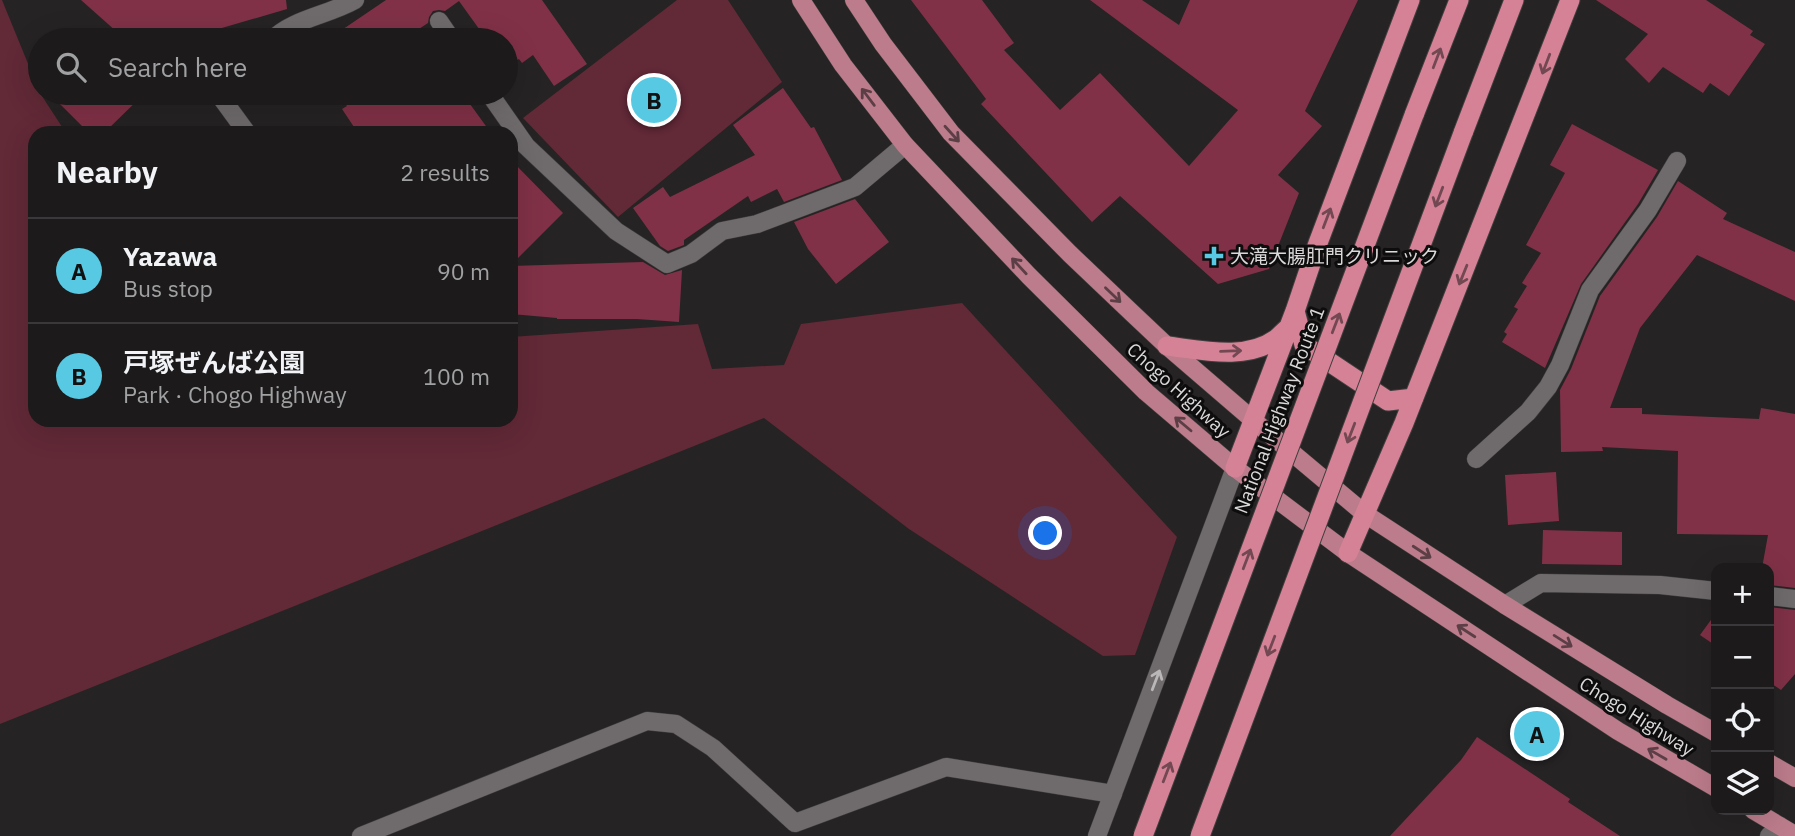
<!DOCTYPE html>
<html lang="en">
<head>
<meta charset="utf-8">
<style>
  :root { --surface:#1c1a1b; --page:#292728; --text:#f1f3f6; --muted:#a0a1a3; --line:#3a383a; --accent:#58c9e3 }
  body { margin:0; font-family:"IBM Plex Sans","Noto Sans JP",sans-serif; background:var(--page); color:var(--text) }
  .controls { position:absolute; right:21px; bottom:21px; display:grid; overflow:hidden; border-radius:14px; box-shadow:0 7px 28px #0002 }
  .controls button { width:63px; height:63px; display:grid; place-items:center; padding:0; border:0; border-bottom:2px solid var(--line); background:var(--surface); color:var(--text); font:35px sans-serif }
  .you { position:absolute; left:1046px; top:534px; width:24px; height:24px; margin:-18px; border:5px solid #fff; border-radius:50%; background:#1a73e8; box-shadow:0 0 0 10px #1a73e833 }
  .badge { display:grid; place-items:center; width:46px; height:46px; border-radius:50%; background:var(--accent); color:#111; font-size:23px; font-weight:700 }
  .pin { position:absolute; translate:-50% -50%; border:4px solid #fff; box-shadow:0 2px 7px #0006 }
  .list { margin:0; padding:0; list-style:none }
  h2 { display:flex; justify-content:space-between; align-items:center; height:91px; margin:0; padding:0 28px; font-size:30px }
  h2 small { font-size:23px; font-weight:400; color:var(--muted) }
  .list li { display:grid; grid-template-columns:46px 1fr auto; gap:21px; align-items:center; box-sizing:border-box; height:105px; padding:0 28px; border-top:2px solid var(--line) }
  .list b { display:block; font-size:26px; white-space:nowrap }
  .list p { margin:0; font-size:23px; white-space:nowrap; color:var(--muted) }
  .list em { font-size:23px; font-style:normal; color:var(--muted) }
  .icon { flex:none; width:38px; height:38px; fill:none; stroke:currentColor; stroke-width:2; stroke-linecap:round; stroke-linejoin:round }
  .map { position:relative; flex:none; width:1795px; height:836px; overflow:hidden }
  .search { position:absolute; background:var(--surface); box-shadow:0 7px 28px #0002; left:28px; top:28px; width:490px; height:77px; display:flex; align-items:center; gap:18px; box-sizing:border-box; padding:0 24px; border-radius:38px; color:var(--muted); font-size:26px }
  .panel { position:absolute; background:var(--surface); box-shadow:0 7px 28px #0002; left:28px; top:126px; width:490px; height:301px; border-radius:21px }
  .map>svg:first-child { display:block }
</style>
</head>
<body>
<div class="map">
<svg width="1795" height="836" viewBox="0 0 1795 836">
  <rect width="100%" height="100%" fill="#262324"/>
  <path fill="#622937" d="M0 0H2L40 93 66 133H35V420H511V337L698 324 712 369 784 365 801 324 962 303 1177 537 1135 655 1103 656 909 529 764 418 0 724Z
    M677 0H728L782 82 618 217 523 118Z"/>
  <path fill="#803147" d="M81 0H286L287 9 215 30 208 40H126Z
    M386 0H542L587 64 554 86 533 55 522 63 519 59 506 67V40H487L459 1 445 11 439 10 433 11 429 17 428 23 402 40H327Z
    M911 0H982L1014 43 1004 50 1060 110 1100 73 1189 166 1238 110 1090 0H1142L1179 25 1190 0H1358L1305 111 1322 126 1278 175 1299 193 1269 269 1218 284 1120 196 1092 222 981 104 986 99Z
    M1596 0H1706L1753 31 1750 35 1765 44 1729 96 1710 83 1703 93 1663 67 1649 83 1625 59 1648 34Z
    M783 88 811 128 814 127 842 180 784 202 777 189 751 202 748 196 684 240V245L668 251 660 246 633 208 663 187 670 197 755 155 733 125Z
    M49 93H145L104 133H89Z
    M337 93H462L491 133H358L342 109 347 106Z
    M1572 124 1658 170 1638 204 1581 284 1545 368 1502 342 1507 334 1504 332 1518 309 1514 307 1527 286 1522 283 1541 253 1526 245 1565 173 1550 165Z
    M511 160 563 213 511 265Z
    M1678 181 1727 213 1723 219 1795 252V301L1697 255 1640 328 1610 408H1642V414L1759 419 1761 408 1795 414V588L1769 585V568H1762L1768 535 1677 534 1678 451 1602 447 1603 451 1561 452 1560 390 1571 369 1600 296 1657 217Z
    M855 199 889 242 836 284 808 249 794 222Z
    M643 262 665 275 682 270 679 322 637 319H557V318L511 314V266Z
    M1556 472 1559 521 1508 525 1505 475Z
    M1543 530 1622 532V565L1542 564Z
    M1769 607 1795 610V674L1781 690 1769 682Z
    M1716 613V646L1700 635Z
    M1477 737 1570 799 1568 802 1620 836H1390L1461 760Z"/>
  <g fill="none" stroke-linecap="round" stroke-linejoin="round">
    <defs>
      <path id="service" d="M1476 459 1528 412 1548 387 1560 365 1590 290 1648 210 1677 161
        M361 836 647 721 676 724 713 748 795 823 946 767 1113 794"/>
      <path id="minor" d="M439 21 452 40
        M272 40C292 19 329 15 355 0
        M223 93 220 96 247 133
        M489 93 526 146 616 231 667 264 691 254 722 231 757 224 855 187 905 145
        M1769 596 1795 599
        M1505 605 1541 583 1660 585 1716 591
        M1769 836 1780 826"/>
      <path id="tertiary" d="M1097 836 1235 468"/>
      <path id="primary" d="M801 0 843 65 905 145 1029 276 1146 392 1235 468 1348 553 1618 731 1716 788
        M854 0 883 44 951 133 1070 254 1132 313 1167 346 1253 420 1365 514 1505 605 1667 705 1716 733
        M1769 763 1795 778
        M1753 810 1795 835"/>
      <path id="trunk" d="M1414 115 1459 0
        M1463 133 1514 0
        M1295 311 1304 345 1388 401 1414 398
        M1167 346C1201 350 1246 361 1276 339 1280 336 1284 331 1288 328
        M1235 468 1295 311 1318 243 1410 0
        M1348 553 1404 423 1570 0"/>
    </defs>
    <use href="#service" stroke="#403e3e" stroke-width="19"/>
    <use href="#minor" stroke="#403e3e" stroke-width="19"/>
    <use href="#tertiary" stroke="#403e3e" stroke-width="19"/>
    <use href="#primary" stroke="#403e3e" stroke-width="19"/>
    <use href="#trunk" stroke="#403e3e" stroke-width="21"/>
    <use href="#service" stroke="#6f6b6c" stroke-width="18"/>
    <use href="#minor" stroke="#6f6b6c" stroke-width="18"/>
    <use href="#tertiary" stroke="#6f6b6c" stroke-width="18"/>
    <use href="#primary" stroke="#bc7c8b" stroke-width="18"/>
    <use href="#trunk" stroke="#d68296" stroke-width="19"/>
    <defs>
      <path id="trunk-bridge" d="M1143 836 1414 115
        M1200 836 1463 133"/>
    </defs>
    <use href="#trunk-bridge" stroke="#403e3e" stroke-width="21" stroke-linecap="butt"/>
    <use href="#trunk-bridge" stroke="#d68296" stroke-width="19"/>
  </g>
  <defs><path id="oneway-shaft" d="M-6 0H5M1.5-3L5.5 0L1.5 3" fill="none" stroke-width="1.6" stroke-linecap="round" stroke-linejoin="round" transform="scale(1.75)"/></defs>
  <g stroke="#724852">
    <use href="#oneway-shaft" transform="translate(1437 58) rotate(-69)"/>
    <use href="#oneway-shaft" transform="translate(1546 64) rotate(111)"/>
    <use href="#oneway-shaft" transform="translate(1439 197) rotate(111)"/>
    <use href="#oneway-shaft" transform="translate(1327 218) rotate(-69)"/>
    <use href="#oneway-shaft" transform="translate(1463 275) rotate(112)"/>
    <use href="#oneway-shaft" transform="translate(1336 323) rotate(-69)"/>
    <use href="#oneway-shaft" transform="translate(1231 351) rotate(-2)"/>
    <use href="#oneway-shaft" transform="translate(1351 433) rotate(111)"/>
    <use href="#oneway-shaft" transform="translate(1247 559) rotate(-69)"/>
    <use href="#oneway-shaft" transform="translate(1271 646) rotate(111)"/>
    <use href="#oneway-shaft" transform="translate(1167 772) rotate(-69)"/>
  </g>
  <g stroke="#5c3f46">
    <use href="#oneway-shaft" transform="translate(868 97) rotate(-127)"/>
    <use href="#oneway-shaft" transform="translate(952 134) rotate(48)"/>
    <use href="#oneway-shaft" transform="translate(1019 266) rotate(-133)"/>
    <use href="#oneway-shaft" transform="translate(1113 295) rotate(44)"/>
    <use href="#oneway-shaft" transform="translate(1183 424) rotate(-140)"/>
    <use href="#oneway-shaft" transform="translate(1422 552) rotate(33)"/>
    <use href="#oneway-shaft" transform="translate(1466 631) rotate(-147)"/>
    <use href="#oneway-shaft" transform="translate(1563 641) rotate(32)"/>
    <use href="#oneway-shaft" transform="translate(1657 754) rotate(-150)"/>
  </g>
  <use stroke="#bab7b8" href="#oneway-shaft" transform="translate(1156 680) rotate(-69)"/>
  <path fill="#58c9e3" stroke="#0e0d0d" stroke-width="2.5" d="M1210.5 245.5h7v7h7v7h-7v7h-7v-7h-7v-7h7z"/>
  <g text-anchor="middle" stroke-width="6" stroke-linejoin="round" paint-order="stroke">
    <g font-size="19" fill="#dad8d9" stroke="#0e0d0d" text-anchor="start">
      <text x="1230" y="263">大滝大腸肛門クリニック</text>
    </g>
    <g font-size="19" fill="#dad8d9" stroke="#0e0d0d">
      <text transform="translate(1179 390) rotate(42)" y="7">Chogo Highway</text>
      <text transform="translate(1279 410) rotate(-69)" y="7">National Highway Route 1</text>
      <text transform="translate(1637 716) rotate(32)" y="7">Chogo Highway</text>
    </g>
  </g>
</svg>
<div class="controls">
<button>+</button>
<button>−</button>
<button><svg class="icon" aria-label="locate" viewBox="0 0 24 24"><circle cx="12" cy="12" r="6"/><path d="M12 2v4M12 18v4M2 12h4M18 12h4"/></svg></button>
<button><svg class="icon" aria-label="layers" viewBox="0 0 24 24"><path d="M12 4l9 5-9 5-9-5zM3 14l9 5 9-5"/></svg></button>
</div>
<div class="you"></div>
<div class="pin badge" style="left:1537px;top:734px">A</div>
<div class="pin badge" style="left:654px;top:100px">B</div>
<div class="search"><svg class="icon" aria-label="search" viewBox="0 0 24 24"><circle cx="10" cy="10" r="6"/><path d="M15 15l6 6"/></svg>Search here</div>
<section class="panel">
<h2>Nearby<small>2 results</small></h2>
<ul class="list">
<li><span class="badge">A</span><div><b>Yazawa</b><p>Bus stop</p></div><em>90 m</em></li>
<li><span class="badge">B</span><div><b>戸塚ぜんば公園</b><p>Park · Chogo Highway</p></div><em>100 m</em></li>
</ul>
</section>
</div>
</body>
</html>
